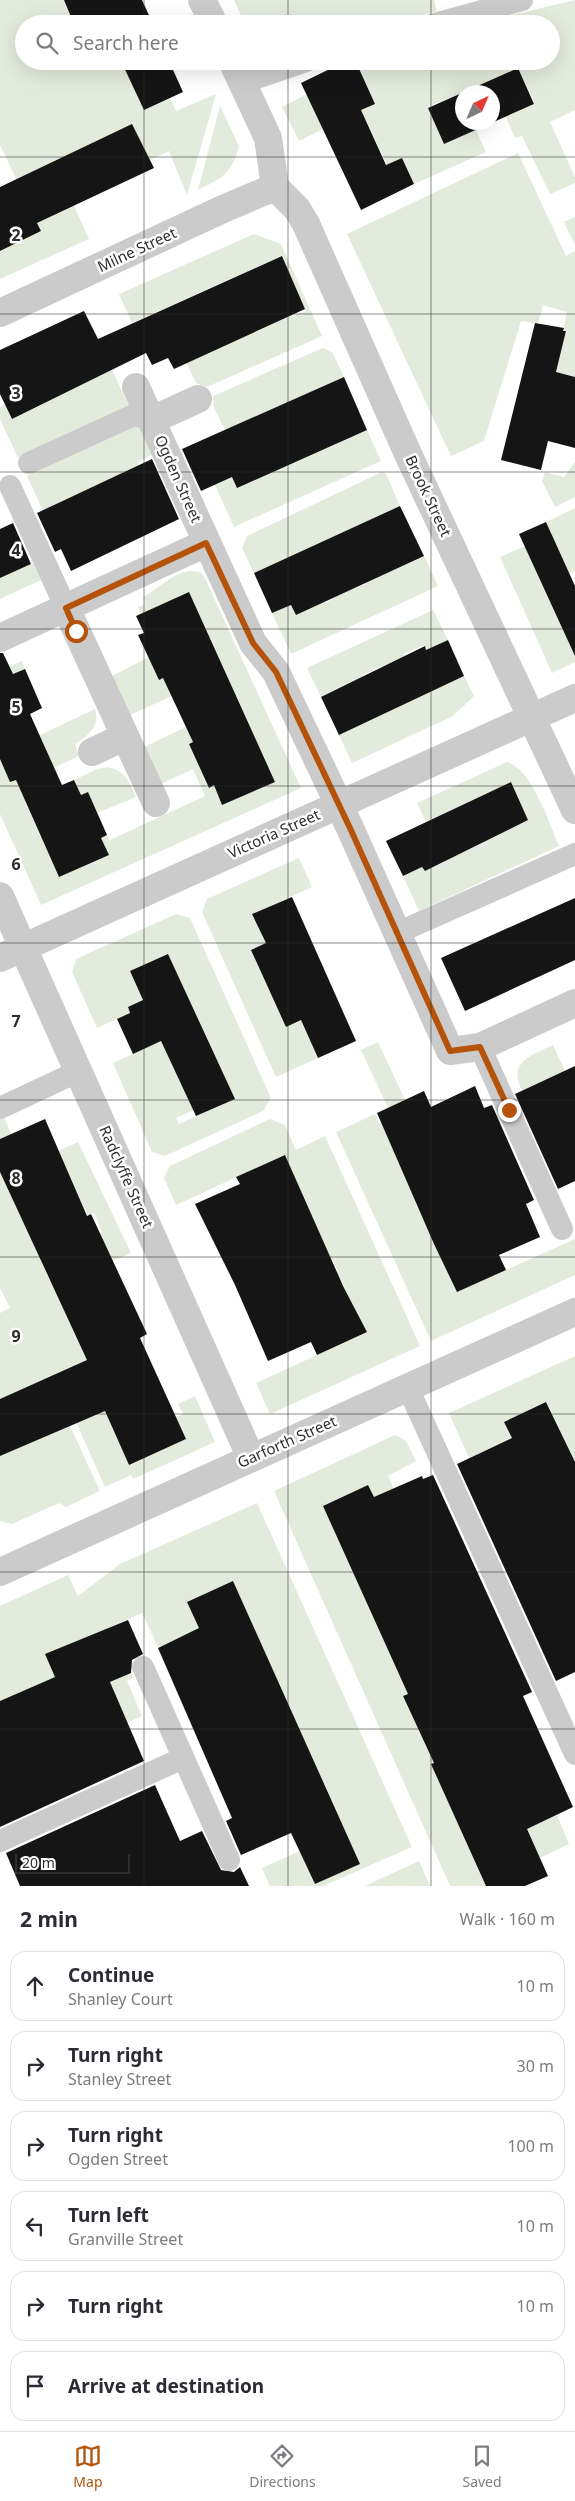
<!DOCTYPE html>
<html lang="en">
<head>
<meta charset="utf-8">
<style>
  :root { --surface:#fff; --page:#f2f2f3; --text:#2b2b33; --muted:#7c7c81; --line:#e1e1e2; --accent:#b45309 }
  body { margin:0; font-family:"Noto Sans",sans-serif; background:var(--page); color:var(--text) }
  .compass { position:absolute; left:455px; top:85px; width:45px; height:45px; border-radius:50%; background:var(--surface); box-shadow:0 5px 20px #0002; rotate:44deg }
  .scale { position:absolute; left:15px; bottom:12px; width:115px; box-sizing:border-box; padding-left:5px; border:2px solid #2e2e2e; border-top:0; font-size:14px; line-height:18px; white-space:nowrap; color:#2e2e2e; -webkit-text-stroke:4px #fff; paint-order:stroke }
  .stop { position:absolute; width:15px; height:15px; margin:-11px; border:4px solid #b45309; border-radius:50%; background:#fff }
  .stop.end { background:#b45309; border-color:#fff; box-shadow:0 1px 5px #0008 }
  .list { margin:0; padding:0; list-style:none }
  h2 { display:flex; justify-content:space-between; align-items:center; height:65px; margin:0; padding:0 20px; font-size:21px }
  h2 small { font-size:16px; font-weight:400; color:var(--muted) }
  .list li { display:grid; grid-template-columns:32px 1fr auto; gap:15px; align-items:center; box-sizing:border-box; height:70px; margin:0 10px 10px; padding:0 10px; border:1px solid var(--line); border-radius:15px }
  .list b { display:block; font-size:19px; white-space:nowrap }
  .list p { margin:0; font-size:16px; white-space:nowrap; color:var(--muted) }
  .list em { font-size:16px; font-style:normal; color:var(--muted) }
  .icon { flex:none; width:28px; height:28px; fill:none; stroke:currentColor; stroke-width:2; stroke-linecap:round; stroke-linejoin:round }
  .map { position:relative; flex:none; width:575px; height:1886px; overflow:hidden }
  .search { position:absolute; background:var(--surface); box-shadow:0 5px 20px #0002; left:15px; right:15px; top:15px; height:55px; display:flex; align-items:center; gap:12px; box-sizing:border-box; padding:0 18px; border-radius:28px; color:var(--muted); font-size:19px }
  .sheet { height:545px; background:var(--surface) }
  nav { display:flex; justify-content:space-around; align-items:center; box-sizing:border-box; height:70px; border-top:1px solid var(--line); background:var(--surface); font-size:14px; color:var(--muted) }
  nav a { display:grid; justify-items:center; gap:2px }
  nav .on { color:var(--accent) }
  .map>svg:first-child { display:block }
</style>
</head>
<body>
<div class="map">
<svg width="575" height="1886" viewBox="0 0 575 1886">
  <rect width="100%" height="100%" fill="#fff"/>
  <path fill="#e3ebdc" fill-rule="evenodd" d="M0 0H64L74 24H24V61H122L144 110 170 98 176 111 216 94 187 195 169 151 150 160 132 125 54 162 89 239 0 279V251L41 231 0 145Z
    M234 0H434L437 11 390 24H245Z
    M575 0V110L550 122 575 177V183L550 194 522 136 515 138 506 117 535 104 518 68 428 107 444 144 476 130 486 152 414 184 402 158 387 165 361 110 375 104 356 62 340 69 337 63 343 61H551V24H475Z
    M307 94 323 129 299 141 282 107Z
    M220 106 239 146C232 173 223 178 198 190Z
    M518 153 566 256 575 251V377L556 372 566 332 563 331 567 312 543 305 538 324 521 321 484 441 451 456 347 234Z
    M575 217V245L564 222Z
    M254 234 281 244 322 336 207 387 196 383 181 351 286 303 293 316 306 311 282 256 132 323 119 294Z
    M323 348 332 352 344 377 225 430 214 408 213 396Z
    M90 362 97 377 112 370 129 406 18 458 0 419V407L5 404 12 419 39 406Z
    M351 424 356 435 367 430 381 461 234 527 215 485 321 436 327 448 337 444Z
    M138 425 152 455 138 462 145 477 78 494 53 505 48 522 27 476Z
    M575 462V497L555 507 542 481 545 472 564 477Z
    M382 472 386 474 400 506 254 573 242 548 247 536Z
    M575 508V571L543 586 575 630V662L552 673 500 557 552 534 546 522Z
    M408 550 413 561 424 556 438 586 291 654 272 613 291 605 296 615 306 610 319 591 325 603 336 597 331 585 350 576 356 588 366 584 361 572C390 576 392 574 408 550Z
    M33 563 41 580 0 599V578Z
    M190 571 200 572 204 576 301 788 41 905 0 814V759L10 782 52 763 40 735 95 709C101 726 88 736 75 744L79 756 23 782 25 802 59 877 108 855 101 838 107 835 110 840 205 796 193 769 161 784 144 747 186 727 193 742 189 744 208 788 214 785 208 679 225 671 189 592 141 614 138 607 145 604 143 597C160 588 170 574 190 571Z
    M433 610 448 640 426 650 424 645 404 654 406 660 385 670 383 666 363 675 365 680 341 687 321 697 307 668Z
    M149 657 163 678 172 696 130 715 112 676Z
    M22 661 25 669 0 680V671Z
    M464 676 474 696 453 716 352 763 339 735Z
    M507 762C532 769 549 823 559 846L419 911 403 876 422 867 425 871 445 862 442 857 466 851 486 841 484 836 508 830 528 820 511 782 426 822 417 803Z
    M108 767C126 772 129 781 136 797L97 813 88 792 81 795 74 780 97 769Z
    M299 858 312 887 253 914 266 943 252 950 270 992 286 985 284 1021 286 1027 301 1020 318 1058 276 1077 202 912 207 899Z
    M176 914 190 918 271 1098 263 1111 165 1156 152 1152 113 1063 161 1041 194 1110 176 1118 179 1124 234 1099 168 954 130 971 143 1000 128 1007 130 1013 97 1028 72 972 76 959Z
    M378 1042 405 1100 388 1108 361 1050Z
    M553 1045 565 1071 522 1091C507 1062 532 1055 553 1045Z
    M375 1114 379 1123 386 1120 422 1200 416 1203 429 1232 477 1210 480 1214 431 1238 436 1248 444 1245 452 1281 457 1292 575 1239V1275L431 1341 336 1132Z
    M4 1117 11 1134 0 1139V1119Z
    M270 1119 285 1125 296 1150 325 1136 420 1346 270 1414 256 1383 367 1332 341 1289 345 1287 339 1277 292 1298 286 1294 338 1271 333 1260 328 1261 313 1228 316 1226 312 1216 265 1237 309 1210 304 1199 299 1201 285 1169 290 1166 285 1155 176 1205 164 1178 170 1166Z
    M78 1142 131 1253 88 1272V1361L54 1391 100 1491 66 1507 59 1503 12 1524 0 1521V1456L62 1429 41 1381 0 1399V1313L10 1308 0 1288V1172L16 1206 71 1181 58 1151ZM79 1197 87 1215 94 1213 102 1232 96 1235 106 1257 50 1282 24 1222Z
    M575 1356V1467L574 1461 547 1402 505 1422 518 1451 502 1459 495 1446 469 1458 449 1413Z
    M195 1396 215 1442 133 1479 131 1475 105 1487 67 1402 102 1404 129 1465 186 1439 176 1417 183 1414 178 1404Z
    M395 1435 406 1441 416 1461 388 1476 546 1820 557 1815 569 1844 540 1858 538 1854 459 1826 486 1886H450L274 1491ZM368 1485 393 1540 348 1561 323 1506ZM445 1677 430 1755 403 1697Z
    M257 1503 412 1847 323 1886H270L262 1868 327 1839 185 1635 158 1647 142 1613 110 1627 133 1678 127 1681 142 1716 98 1736 0 1718 70 1725 50 1679 0 1701V1606L68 1575 78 1596 120 1564ZM233 1581 257 1635 213 1656ZM52 1651 124 1676 90 1692ZM301 1854 359 1864 315 1884Z
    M419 1861 430 1886H365Z"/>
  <path fill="#151515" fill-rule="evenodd" d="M64 0H142L153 24H74Z
    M121 61H169L183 92 144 110Z
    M356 62 375 104 361 110 386 165 402 158 414 184 361 210 301 83 338 65 340 69Z
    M518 68 534 104 444 144 428 108ZM462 92H492V122H462Z
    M132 124 154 168 37 223 41 231 0 251V187Z
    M282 256 305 309 174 369 168 358 152 365 146 353 12 419 0 394V350L84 311 98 339Z
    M535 323 564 328 563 331H566L556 372 575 377V448L548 441 541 470 501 460Z
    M344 377 367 430 237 488 232 477 201 491 182 449Z
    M152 459 179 519 71 571 61 549 55 552 37 513Z
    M400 506 424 556 296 615 291 605 272 613 254 573Z
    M546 522 575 586V656L519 534Z
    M13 523 31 564 0 578V529Z
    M189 592 275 782 222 805 214 785 209 788 189 744 193 742 163 678 159 680 138 635 144 633 136 616Z
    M448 640 464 676 339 735 321 697 425 646 426 650Z
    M0 653H3L13 674 25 669 42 708 30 714 62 785 74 780 81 795 88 792 107 835 101 838 109 855 59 877 16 780 10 782 0 759Z
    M511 782 528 820 425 871 422 867 403 876 386 841Z
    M292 897 356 1041 318 1058 301 1020 286 1027 251 950 266 943 252 914Z
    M575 898V960L465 1011 441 958Z
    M168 954 235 1099 196 1116 161 1041 133 1054 117 1019 130 1013 128 1007 143 1000 130 971Z
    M575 1066V1181L558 1189 515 1094Z
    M475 1086 484 1108 492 1105 534 1200 526 1204 540 1237 499 1255 506 1270 457 1292 434 1244 377 1113 424 1091 431 1107Z
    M45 1119 87 1216 91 1214 147 1334 140 1338 186 1439 129 1465 105 1411 0 1456V1399L87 1360 0 1172V1139Z
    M285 1155 344 1288 367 1332 317 1355 311 1342 268 1361 235 1285 195 1204 240 1184 236 1177Z
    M546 1402 575 1462V1672L556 1681 457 1464 512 1438 504 1422Z
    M433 1475 532 1692 523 1696 573 1807 527 1829 548 1876 525 1886H486L431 1764 434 1763 403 1696 408 1694 323 1506 368 1485 374 1497 422 1476 423 1479Z
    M233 1581 360 1864 315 1884 291 1833 241 1855 226 1821 232 1818 158 1648 199 1628 187 1602Z
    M128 1620 143 1654 132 1660 131 1673 110 1682 144 1761 0 1827V1701L55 1677 45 1654Z
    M155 1785 180 1841 202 1831 221 1870 234 1872 240 1867 249 1886H20L6 1853Z"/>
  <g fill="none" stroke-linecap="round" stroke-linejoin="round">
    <path stroke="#cbcbcb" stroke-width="22" d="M434 24 522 0
      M242 83 306 61
      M29 463 134 415 152 420
      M10 486 66 608
      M397 933 575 854
      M480 1047 562 1229
      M0 1108 79 1071
      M408 1388 575 1754
      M143 1667 229 1860
      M0 1841 183 1758"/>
    <path stroke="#cbcbcb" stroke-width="28" d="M202 0 214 24
      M232 61 268 138 275 187
      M275 187 297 209 306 224 408 454 575 810
      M0 313 223 209 275 187
      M136 387 253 643 276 672 350 828 450 1051 480 1047 575 1003
      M152 420 198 399
      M66 608 156 803
      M0 638 206 543
      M92 752 124 737
      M0 896 251 1458"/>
    <path stroke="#cbcbcb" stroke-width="28" d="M0 958 575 698
      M0 1572 575 1312"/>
  </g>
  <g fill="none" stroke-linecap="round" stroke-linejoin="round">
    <path stroke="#b45309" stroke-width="6" d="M76 631 66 608 206 543 253 643 276 672 350 828 450 1051 480 1047 509 1110"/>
  </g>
  <path fill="none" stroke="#2e2e2e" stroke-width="1" stroke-opacity="0.55" d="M144 0V24M288 0V24M431 0V24M144 61V1886M288 61V1886M431 61V1886M0 157H575M0 314H575M0 472H575M0 629H575M0 786H575M0 943H575M0 1100H575M0 1257H575M0 1414H575M0 1572H575M0 1729H575"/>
  <g text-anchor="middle" stroke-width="5" stroke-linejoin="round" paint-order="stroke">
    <g font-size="15" fill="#2e2e2e" stroke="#fff">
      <text transform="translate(137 250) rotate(-25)" y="5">Milne Street</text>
      <text transform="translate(178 479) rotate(66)" y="5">Ogden Street</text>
      <text transform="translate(428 496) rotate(65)" y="5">Brook Street</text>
      <text transform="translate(274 834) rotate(-24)" y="5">Victoria Street</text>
      <text transform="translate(126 1177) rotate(66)" y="5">Radclyffe Street</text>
      <text transform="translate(287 1442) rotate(-24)" y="5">Garforth Street</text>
    </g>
  </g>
  <g font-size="16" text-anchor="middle" font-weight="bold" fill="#2e2e2e" stroke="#fff" stroke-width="5" stroke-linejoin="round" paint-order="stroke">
    <text x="16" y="241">2</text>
    <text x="16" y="399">3</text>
    <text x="16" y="556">4</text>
    <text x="16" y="713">5</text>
    <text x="16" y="870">6</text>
    <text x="16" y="1027">7</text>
    <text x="16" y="1184">8</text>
    <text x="16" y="1342">9</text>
  </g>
</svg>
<svg class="compass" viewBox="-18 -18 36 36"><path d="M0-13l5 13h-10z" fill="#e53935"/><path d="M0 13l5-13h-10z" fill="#7c7c81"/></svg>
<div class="scale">20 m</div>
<div class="stop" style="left:76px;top:631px"></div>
<div class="stop end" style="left:509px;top:1110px"></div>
<div class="search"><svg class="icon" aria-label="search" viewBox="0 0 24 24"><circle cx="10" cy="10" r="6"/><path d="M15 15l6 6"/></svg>Search here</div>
</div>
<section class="sheet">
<h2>2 min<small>Walk · 160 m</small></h2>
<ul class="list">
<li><svg class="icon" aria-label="ahead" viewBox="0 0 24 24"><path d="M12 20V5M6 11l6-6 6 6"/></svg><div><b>Continue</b><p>Shanley Court</p></div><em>10 m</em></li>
<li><svg class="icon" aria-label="right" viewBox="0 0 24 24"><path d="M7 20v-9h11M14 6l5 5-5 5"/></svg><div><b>Turn right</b><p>Stanley Street</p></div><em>30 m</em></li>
<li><svg class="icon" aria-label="right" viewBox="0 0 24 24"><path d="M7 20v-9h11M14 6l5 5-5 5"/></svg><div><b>Turn right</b><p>Ogden Street</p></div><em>100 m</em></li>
<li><svg class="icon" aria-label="left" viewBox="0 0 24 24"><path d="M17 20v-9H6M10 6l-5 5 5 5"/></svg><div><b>Turn left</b><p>Granville Street</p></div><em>10 m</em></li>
<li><svg class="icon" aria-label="right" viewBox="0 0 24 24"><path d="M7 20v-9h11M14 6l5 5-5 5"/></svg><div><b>Turn right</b></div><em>10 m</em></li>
<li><svg class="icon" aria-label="arrive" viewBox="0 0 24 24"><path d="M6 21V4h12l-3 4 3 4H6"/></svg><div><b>Arrive at destination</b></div></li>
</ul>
</section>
<nav>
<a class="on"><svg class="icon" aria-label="map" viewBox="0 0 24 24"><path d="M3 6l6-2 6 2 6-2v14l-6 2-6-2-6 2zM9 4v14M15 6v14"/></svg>Map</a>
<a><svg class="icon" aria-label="directions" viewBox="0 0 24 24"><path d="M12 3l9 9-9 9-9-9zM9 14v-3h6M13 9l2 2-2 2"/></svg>Directions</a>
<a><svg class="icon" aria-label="saved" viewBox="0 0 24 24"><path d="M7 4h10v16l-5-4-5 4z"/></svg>Saved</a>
</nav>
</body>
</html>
